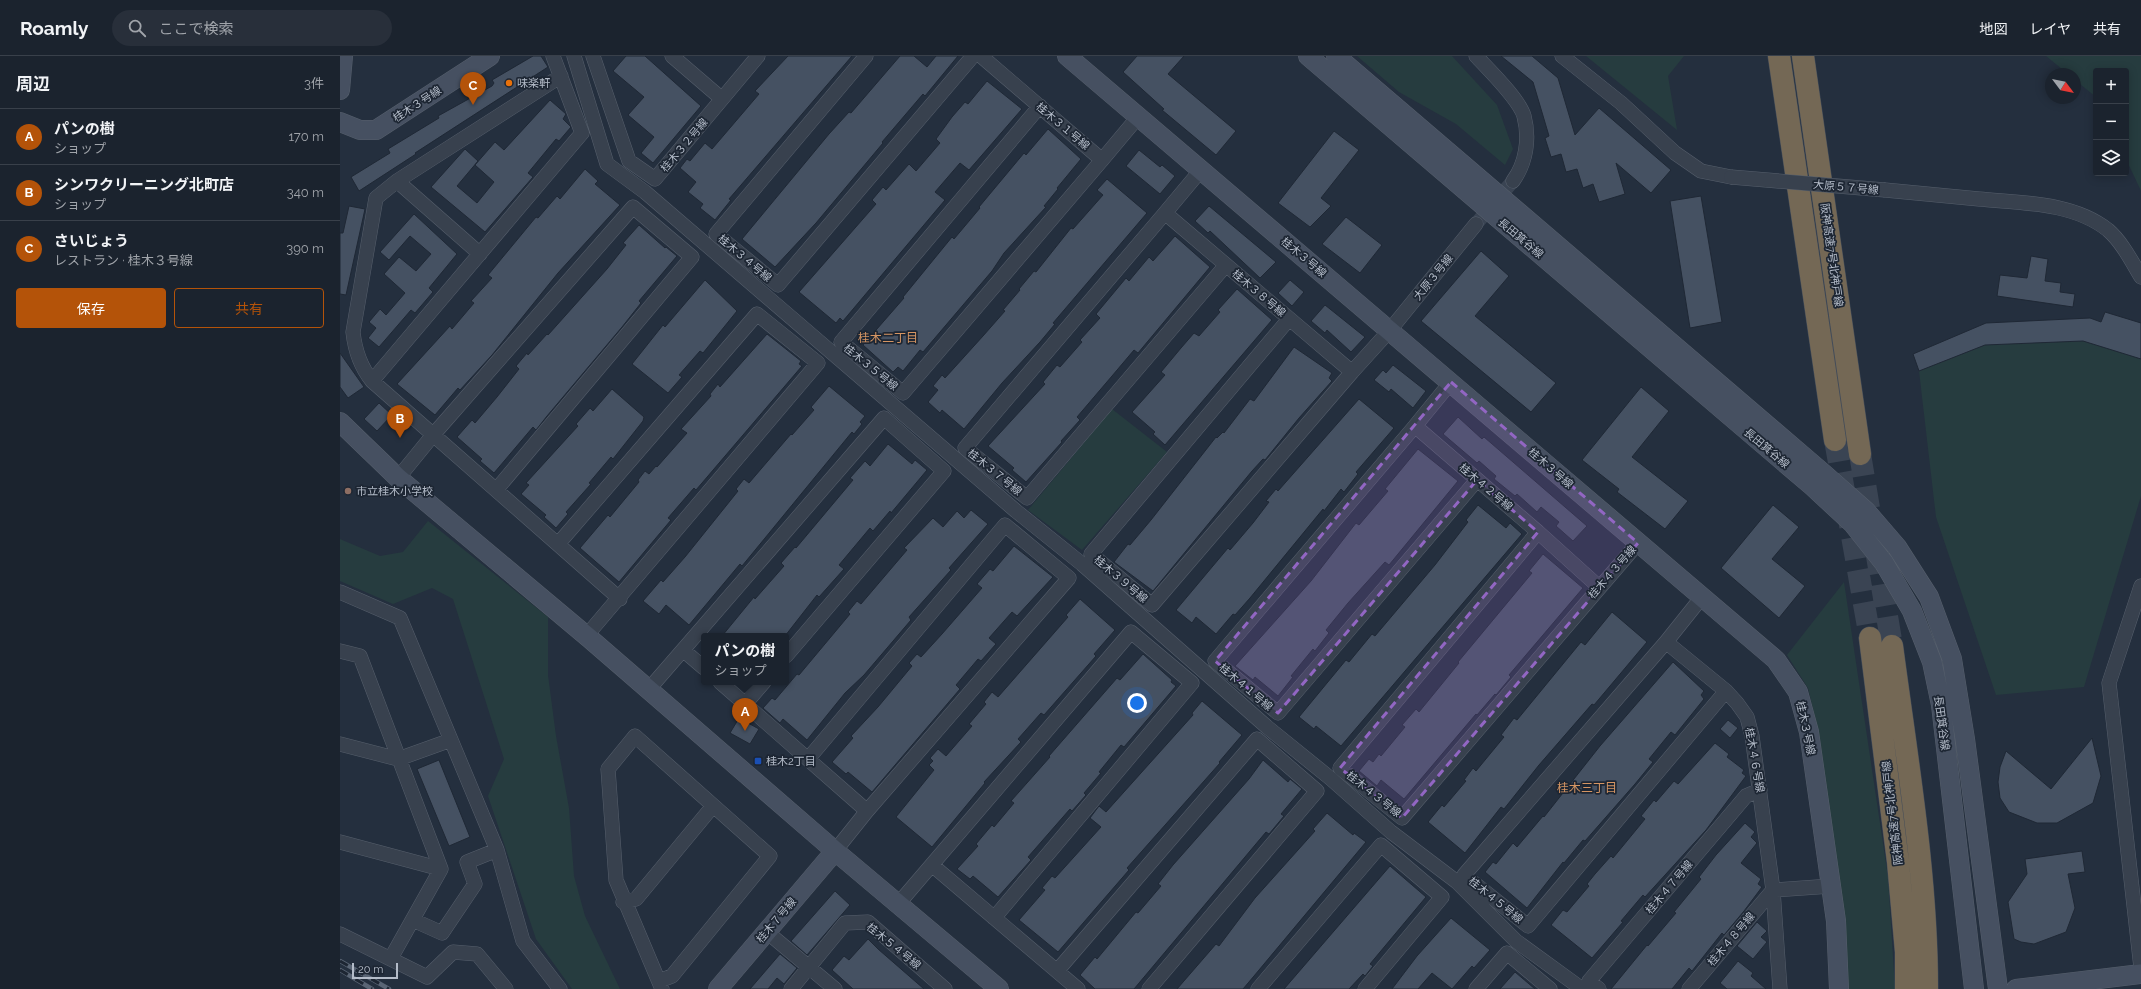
<!DOCTYPE html>
<html lang="ja">
<head>
<meta charset="utf-8">
<style>
  :root { --surface:#1b232e; --page:#282f3a; --text:#f1f3f6; --muted:#a0a4aa; --line:#39404a; --accent:#b45309 }
  body { margin:0; font-family:Raleway,"Noto Sans JP",sans-serif; background:var(--page); color:var(--text) }
  .controls { position:absolute; right:12px; top:12px; display:grid; overflow:hidden; border-radius:4px; box-shadow:0 2px 10px #0003 }
  .controls button { width:36px; height:36px; display:grid; place-items:center; padding:0; border:0; border-bottom:1px solid var(--line); background:var(--surface); color:var(--text); font:20px sans-serif }
  .compass { position:absolute; left:1705px; top:12px; width:36px; height:36px; border-radius:50%; background:var(--surface); box-shadow:0 2px 10px #0003; rotate:122deg }
  .scale { position:absolute; left:12px; bottom:10px; width:46px; box-sizing:border-box; padding-left:4px; border:2px solid #b4bcc9; border-top:0; font-size:11px; line-height:14px; white-space:nowrap; color:#b4bcc9; -webkit-text-stroke:3px #1d2633; paint-order:stroke }
  .you { position:absolute; left:797px; top:647px; width:14px; height:14px; margin:-10px; border:3px solid #fff; border-radius:50%; background:#1a73e8; box-shadow:0 0 0 6px #1a73e833 }
  .badge { display:grid; place-items:center; width:26px; height:26px; border-radius:50%; background:var(--accent); color:#fff; font-size:13px; font-weight:700 }
  .pin { position:absolute; translate:-50% -33px; filter:drop-shadow(0 1px 2px #0008) }
  .pin::after { content:''; position:absolute; top:21px; width:14px; height:12px; background:inherit; clip-path:polygon(0 0,100% 0,50% 100%) }
  .popup { position:absolute; left:361px; top:577px; width:88px; height:52px; box-sizing:border-box; display:grid; place-content:center; border-radius:4px; background:var(--surface); filter:drop-shadow(0 1px 3px #0005); font-size:13px; white-space:nowrap; color:var(--muted) }
  .popup b { font-size:15px; color:var(--text) }
  .popup::after { content:''; position:absolute; left:50%; top:100%; margin-left:-8px; border:8px solid transparent; border-top-color:var(--surface) }
  .list { margin:0; padding:0; list-style:none }
  h2 { display:flex; justify-content:space-between; align-items:center; height:52px; margin:0; padding:0 16px; font-size:17px }
  h2 small { font-size:13px; font-weight:400; color:var(--muted) }
  .list li { display:grid; grid-template-columns:26px 1fr auto; gap:12px; align-items:center; box-sizing:border-box; height:56px; padding:0 16px; border-top:1px solid var(--line) }
  .list b { display:block; font-size:15px; white-space:nowrap }
  .list p { margin:0; font-size:13px; white-space:nowrap; color:var(--muted) }
  .list em { font-size:13px; font-style:normal; color:var(--muted) }
  .actions { display:flex; gap:8px; padding:12px 16px }
  .actions a { flex:1; padding:9px 0; border:1px solid var(--accent); border-radius:4px; text-align:center; font-size:14px; color:var(--accent) }
  .actions .main { background:var(--accent); color:#fff }
  .icon { flex:none; width:22px; height:22px; fill:none; stroke:currentColor; stroke-width:2; stroke-linecap:round; stroke-linejoin:round }
  .map { position:relative; flex:none; width:1801px; height:933px; overflow:hidden }
  header { display:flex; align-items:center; gap:24px; box-sizing:border-box; height:56px; padding:0 20px; background:var(--surface); border-bottom:1px solid var(--line) }
  header strong { font-size:19px }
  nav { display:flex; gap:22px; margin-inline-start:auto; font-size:14px }
  .search { width:280px; height:36px; background:var(--page); display:flex; align-items:center; gap:10px; box-sizing:border-box; padding:0 14px; border-radius:22px; color:var(--muted); font-size:15px }
  main { display:flex }
  aside { flex:1; background:var(--surface) }
  .map>svg:first-child { display:block }
</style>
</head>
<body>
<header>
<strong>Roamly</strong>
<div class="search"><svg class="icon" aria-label="search" viewBox="0 0 24 24"><circle cx="10" cy="10" r="6"/><path d="M15 15l6 6"/></svg>ここで検索</div>
<nav><a>地図</a><a>レイヤ</a><a>共有</a></nav>
</header>
<main>
<aside>
<h2>周辺<small>3件</small></h2>
<ul class="list">
<li><span class="badge">A</span><div><b>パンの樹</b><p>ショップ</p></div><em>170 m</em></li>
<li><span class="badge">B</span><div><b>シンワクリーニング北町店</b><p>ショップ</p></div><em>340 m</em></li>
<li><span class="badge">C</span><div><b>さいじょう</b><p>レストラン · 桂木３号線</p></div><em>390 m</em></li>
</ul>
<div class="actions"><a class="main">保存</a><a>共有</a></div>
</aside>
<div class="map">
<svg width="1801" height="933" viewBox="0 0 1801 933">
  <rect width="100%" height="100%" fill="#242f3e"/>
  <path fill="#263c3f" d="M1017 0H1112L1157 49 1173 93 1165 109 1116 68 1059 36Z
    M1246 0H1344L1328 20 1337 74Z
    M1706 0H1801V135L1786 103V15H1756V41L1735 24V18H1728Z
    M1743 285 1801 303V440L1744 631 1656 639 1596 461 1579 315 1645 289Z
    M772 353 827 396 742 494 688 454Z
    M88 465 208 561V619L216 680 229 752 234 820 245 860 280 933H232L196 883 148 740 164 703 113 543 92 532 53 548 0 525V483L40 500 63 496Z
    M1504 526 1548 821 1555 933H1507L1502 860 1480 683 1468 632 1447 599Z"/>
  <path fill="#455162" stroke="#1f2835" d="M193 0H201L208 11 75 97 76 98 19 135 11 121 50 97 48 93 99 62 98 60 152 30 154 27 152 24Z
    M286 0H305L361 50 313 107 301 97 314 81 288 59 304 41 273 15Z
    M448 0H512L389 143 391 144 375 164 360 152 363 148 348 136 356 126 340 112 347 103 350 105 365 87 372 93 419 38 415 35Z
    M560 0H574L587 11 596 0H618L585 40 583 38 542 86 543 87 476 167 435 211 402 183 489 78 509 56 511 57Z
    M797 0H844L828 18 896 75 876 99 822 54 824 53 783 16Z
    M1161 0H1192L1218 22 1235 79 1259 52 1331 114 1311 137 1276 107 1285 138 1259 146 1253 128 1243 132 1237 113 1226 116 1221 98 1211 101 1205 82 1209 80 1193 26Z
    M647 25 682 53 629 114 620 107 595 136 605 144 503 265 500 262 496 267 459 236 536 148 532 144 543 131 546 134 569 108 576 115 600 87 596 83 612 61 625 46 628 48Z
    M210 44 226 58 223 63 231 71 219 85 216 83 188 117 193 121 145 176 91 131 125 93 138 105 117 130 137 147 154 126 135 109 155 86 164 94Z
    M708 73 741 103 717 132 718 133 704 150 706 151 664 197 652 215 583 296 580 294 563 315 558 311 553 316 523 289 564 242 563 241 612 181 614 183 640 152 639 151 684 97 686 99Z
    M994 75 1019 94 981 142 991 150 970 171 938 147Z
    M799 94 820 111 822 109 835 120 820 138 786 110Z
    M245 113 258 125 255 128 280 149 218 217 152 299 120 334 118 332 95 359 57 328 110 270 112 273 134 247 131 245 152 222 148 219 196 161 198 162 217 140 220 143Z
    M767 123 807 157 713 267 715 268 700 286 662 327 624 373 602 354 600 357 588 346 598 334 593 330 602 319 605 322 643 280 665 255 663 254 680 234 679 233 694 215 696 216 731 172 733 173 763 139 757 134Z
    M1361 140 1382 266 1350 272 1330 145Z
    M9 150 25 153 6 239 0 238V177H3Z
    M869 150 936 206 920 222 870 175 868 177 855 165Z
    M74 158 117 198 89 232 93 236 75 257 71 254 39 291 28 282 36 272 29 266 40 253 46 259 65 237 44 218 59 201 76 215 91 198 70 180 49 204 40 196Z
    M1006 161 1042 189 1020 217 982 188Z
    M299 169 325 192 326 191 337 200 299 245 301 247 282 271 207 360 196 374 193 371 154 417 140 405 142 403 117 381 132 364 135 367 157 341 179 313 176 310 187 297 188 299 207 278 208 279 267 213 286 189 283 187Z
    M835 180 870 211 798 297 794 294 772 320 737 361 740 364 721 385 722 386 686 426 672 414 674 412 648 390 705 328 703 326 717 309 720 311 742 286 740 284 760 262 756 258 786 222 789 225 809 201 813 205Z
    M1141 195 1169 220 1135 260 1216 327 1191 356 1081 265Z
    M1691 200 1708 203 1705 225 1721 227 1720 236 1735 238 1733 251 1657 240 1660 219 1687 222Z
    M365 224 397 255 363 297 360 295 339 319 342 321 328 337 292 308 323 269 325 271Z
    M950 224 964 236 952 250 938 237Z
    M897 233 932 264 825 389 813 378 815 376 792 356 825 319 821 316 841 292 854 277 859 280 880 256 878 254Z
    M985 249 1025 281 1011 296 987 274 985 277 971 265Z
    M1765 256 1801 267V303L1743 285 1645 289 1579 315 1573 298 1646 267 1750 262 1761 266Z
    M427 278 461 305 459 308 462 310 356 434 354 432 328 462 331 464 279 526 240 492 268 459 270 461 299 426 298 424 305 415 309 418 316 410 317 411 347 377 341 373 371 340 370 338 378 328 380 331Z
    M954 291 992 317 989 322 992 325 959 362 925 404 923 403 912 415 813 535 774 506 788 488 790 489 811 464 876 381 877 382 883 376 884 377 910 343 914 345Z
    M0 297 24 331 8 342 0 331Z
    M1053 309 1086 335 1073 352 1051 333 1049 336 1034 324 1043 314 1046 317Z
    M489 330 525 360 520 366 522 368 514 378 512 376 416 493 402 510 400 508 349 569 326 549 319 558 303 545 321 524 323 526 345 501 398 435 396 433 404 423 409 427 451 378 452 379 474 354 471 351Z
    M1301 331 1329 355 1292 401 1348 445 1325 473 1277 436 1279 433 1242 404Z
    M272 333 304 361 303 365 273 403 271 401 249 427 251 428 226 456 228 458 216 472 204 461 206 459 181 438 189 429 186 427 238 370 236 368 250 352 253 355Z
    M1019 343 1054 372 1016 416 1018 418 1004 436 1001 433 984 455 983 453 910 542 895 559 893 558 876 578 856 561 852 567 836 554 888 492 890 494 913 467 929 446 926 445 936 433 938 435Z
    M39 347 52 359 37 375 24 363Z
    M1118 361 1142 383 1144 381 1247 470 1233 485 1216 470 1219 466 1201 451 1197 456 1177 438 1175 440 1154 423 1156 420 1139 405 1137 407 1103 378Z
    M548 388 572 408 575 404 587 414 551 457 550 455 533 475 530 472 499 509 504 513 479 541 477 539 445 580H382L414 541 415 543 444 510 441 507 455 491 456 492 513 424 510 422 525 405 530 410Z
    M1078 393 1118 425 1049 509 1045 506 1008 547 986 574 989 577 975 595 973 593 951 620 953 621 938 640 915 621 913 624 895 610 971 525 1016 467 1019 469 1048 435 1045 433Z
    M1138 449 1166 472 1170 467 1182 478 1001 690 976 670 974 673 959 661 1006 604 1009 606 1032 578 1035 580 1095 509 1128 466 1126 464Z
    M1433 449 1459 471 1432 503 1465 530 1439 562 1381 512Z
    M631 454 648 468 609 512 611 514 569 561 571 564 524 619 505 637 467 684 443 663 440 667 423 652 432 642 435 644 457 618 459 619 510 558 508 556 517 545 521 548 567 494 564 492 593 462 603 471 617 455 624 462Z
    M674 490 713 521 677 560 672 556 649 582 656 588 641 605 638 603 616 629 620 633 532 736 508 716 506 718 492 706 513 682 511 680 538 651 572 610 569 607 577 598 581 601 602 578 642 532 637 528 650 513 653 515Z
    M1203 498 1243 532 1169 619 1171 621 1156 639 1155 638 1137 659 1136 658 1064 743 1041 724 1037 730 1019 715 1029 703 1033 706 1039 698 1041 700 1065 671 1062 669 1076 653 1079 656 1119 607 1118 606 1192 517 1189 515Z
    M740 543 775 574 754 598 756 600 704 659 701 657 678 683 681 686 644 726 645 727 592 791 556 761 594 714 589 709 593 705 590 702 598 693 606 700 632 670 629 668 646 648 644 646 652 636 658 641 728 561 726 559Z
    M1272 556 1307 586 1254 649 1252 648 1199 709 1164 753 1161 751 1125 797 1088 766 1102 749 1104 751 1126 725 1124 724 1133 712 1136 715 1164 681 1161 679 1174 662 1177 664 1241 586 1245 589Z
    M803 598 832 624 831 626 836 630 784 691 781 689 759 716 761 717 744 737 746 739 732 755 730 753 688 801 691 804 658 841 633 820 630 823 617 813 638 790 636 788 652 769 654 771 674 747 671 745 710 701 709 700 777 622 780 624Z
    M1333 606 1364 635 1361 639 1364 643 1335 679 1331 676 1309 703 1313 706 1295 728 1245 785 1243 784 1224 807 1223 806 1187 852 1145 816 1153 806 1156 808 1173 787 1177 791 1203 760 1204 761 1260 690Z
    M862 645 902 679 879 706 880 707 787 812 789 814 718 896 679 864 705 834 702 832 712 820 715 822 761 771 750 762 759 750 766 756 853 659 852 657Z
    M399 662 419 673 410 688 390 677Z
    M1388 664 1398 672 1390 682 1380 673Z
    M1752 682 1761 720 1753 747 1717 767H1697L1669 756 1660 742 1658 726 1660 711 1666 695 1711 733Z
    M1375 687 1389 698 1387 701 1404 714 1402 717 1406 720 1366 774 1305 841 1303 839 1281 865 1283 866 1252 902 1211 869 1223 854 1227 856 1249 830 1247 828 1255 818 1271 800 1273 802 1305 763 1301 760 1314 744 1316 746 1334 725 1338 728Z
    M99 704 130 781 109 790 77 713Z
    M923 704 948 726 950 723 962 733 941 758 944 760 929 778 926 776 794 933H755L740 919 755 901 757 903 796 856 798 857 821 830 818 828 833 809 909 723Z
    M987 757 1013 779 1014 777 1026 786 914 920 903 933H837L876 888 879 890 915 842 975 775 973 773Z
    M1405 767 1415 776 1411 781 1417 787 1401 807 1421 823 1418 828 1422 831 1404 855 1384 879 1382 877 1352 915 1349 912 1332 933H1271L1307 889 1308 890 1336 857 1334 856 1361 823 1359 821 1376 799Z
    M1742 795 1745 816 1728 818 1735 852 1726 876 1694 888 1681 886 1674 883 1668 846 1687 818 1685 803Z
    M1050 810 1086 841 1030 908 1033 910 1025 920 1023 918 1009 933H944Z
    M495 835 510 849 467 899 451 885Z
    M1111 862 1150 894 1134 912 1132 910 1112 933 1092 917 1078 933H1052L1077 900Z
    M1417 866 1427 875 1421 881 1427 886 1413 903 1397 890Z
    M528 883 538 893 584 933H513L492 914 504 900 509 904Z
    M440 898 457 912 444 928 437 922 428 933H410Z
    M1398 905 1413 917 1411 920 1426 933H1387L1380 927Z
    M1175 916 1195 933H1160Z"/>
  <g fill="none" stroke-linecap="round" stroke-linejoin="round">
    <path stroke="#3a4453" stroke-width="14" stroke-dasharray="14 7" stroke-linecap="butt" d="M1136 168 1173 125"/>
    <path stroke="#3a4453" stroke-width="22" stroke-dasharray="22 11" stroke-linecap="butt" d="M1495 384 1530 582
      M1520 398 1552 590"/>
    <defs>
      <path id="street" d="M234 0 267 108 305 136 676 455 742 508 927 671 990 722 1051 776 1117 826 1176 885 1242 933
        M253 0 289 105 315 123 418 0
        M332 0 382 43
        M526 0 376 178 438 229 633 0
        M641 0 762 104 798 61
        M1136 0C1149 14 1179 43 1184 60 1190 83 1186 107 1173 125
        M1222 0 1281 47 1335 97 1361 115 1391 121
        M221 20 57 125 36 142 13 276C15 295 20 310 32 325L280 543
        M700 50 501 286 563 337 762 104
        M861 114 825 157 1012 316 1050 274 1136 168
        M57 125 140 198
        M1545 134C1577 137 1608 140 1639 143 1681 147 1733 146 1768 174 1782 186 1792 206 1801 221
        M825 157 625 392 687 442 886 209
        M949 263 751 498 812 549 1012 316
        M32 325 242 77 213 0
        M1111 326 1075 370 1198 476 1259 531
        M1075 370 875 605 938 657 1137 424
        M58 422 93 379 293 151 352 201 156 434
        M1198 476 1000 712 1062 762 1298 487
        M218 488 417 258 478 307 247 579
        M1801 530 1769 627 1801 912
        M0 536 60 562 157 794 183 885 220 933
        M1362 541 1326 586 1386 635 1397 647 1407 661 1412 680 1433 834 1491 830
        M1326 586 1124 819 1188 870 1386 635
        M343 594 364 612
        M0 595 20 600 101 813 51 902
        M380 626 527 755
        M309 633 544 362 604 415 446 600
        M405 648 424 626
        M0 688 58 703 111 684
        M468 703 665 469 729 522 527 755 495 795
        M0 786 101 813
        M592 809 738 933
        M1433 834 1440 933
        M283 846 296 843 373 750
        M559 847 791 576 852 627 654 862
        M73 864 102 877 135 828 127 806 157 794
        M427 876 495 933
        M0 878 87 921 113 896 137 898 166 933
        M717 915 917 683 977 735 809 933
        M319 925 332 920 430 800 295 680 268 713 276 824 322 933
        M451 933 505 867 528 866 605 933
        M918 933 1041 789 1102 841 1025 933
        M1136 933 1167 897 1210 933
        M1259 933 1249 925 1406 740 1420 734
        M1349 933 1433 834"/>
      <path id="secondary" d="M727 0 1436 604 1458 636 1469 676 1496 865 1499 933
        M968 0 1472 430 1513 468 1544 507 1572 555 1592 606 1601 649 1634 933
        M996 0 1483 417 1526 455 1557 491 1589 541 1612 603 1625 683 1658 933
        M0 34 3 0
        M0 66 20 74H36L150 0
        M0 366 58 422 249 582 495 795 659 933
        M378 933 495 795
        M1676 933 1801 918"/>
      <path id="highway" d="M1439 0 1495 384
        M1463 0 1520 398
        M1530 582 1558 806 1566 896V933
        M1552 590C1567 704 1587 818 1587 933"/>
    </defs>
    <use href="#street" stroke="#565f6c" stroke-width="15"/>
    <use href="#secondary" stroke="#565f6c" stroke-width="20"/>
    <use href="#highway" stroke="#434c59" stroke-width="23"/>
    <use href="#street" stroke="#38414e" stroke-width="14"/>
    <use href="#secondary" stroke="#465061" stroke-width="19"/>
    <use href="#highway" stroke="#746855" stroke-width="22"/>
    <defs>
      <path id="rail" d="M0 905 49 933
        M0 914 32 933"/>
    </defs>
    <use href="#rail" stroke="#5a6575" stroke-width="4.5"/>
    <use href="#rail" stroke="#1d2633" stroke-width="3" stroke-dasharray="9" stroke-linecap="butt"/>
    <defs>
      <path id="street-bridge" d="M1391 121 1545 134"/>
    </defs>
    <use href="#street-bridge" stroke="#565f6c" stroke-width="15" stroke-linecap="butt"/>
    <use href="#street-bridge" stroke="#38414e" stroke-width="14"/>
  </g>
  <path fill="#9266c3" fill-opacity="0.2" stroke="#9266c3" stroke-width="3" stroke-dasharray="8 5" stroke-linejoin="round" d="M1111 326 1298 487 1062 762 1000 712 1198 476 1137 424 938 657 875 605Z"/>
  <circle fill="#e8710a" stroke="#1d2633" stroke-width="1.5" cx="169" cy="27" r="4"/>
  <circle fill="#8d6e63" stroke="#1d2633" stroke-width="1.5" cx="8" cy="435" r="4"/>
  <rect fill="#1a4fb4" stroke="#1d2633" stroke-width="1.5" x="414" y="701" width="8" height="8" rx="2"/>
  <g text-anchor="middle" stroke-width="3.5" stroke-linejoin="round" paint-order="stroke">
    <g font-size="11" fill="#b4bcc9" stroke="#1d2633" text-anchor="start">
      <text x="177" y="31">味楽軒</text>
      <text x="16" y="439">市立桂木小学校</text>
      <text x="426" y="709">桂木2丁目</text>
    </g>
    <g font-size="11" fill="#b4bcc9" stroke="#1d2633">
      <text transform="translate(77 48) rotate(-33)" y="4">桂木３号線</text>
      <text transform="translate(723 70) rotate(40)" y="4">桂木３１号線</text>
      <text transform="translate(344 89) rotate(-50)" y="4">桂木３２号線</text>
      <text transform="translate(1506 131) rotate(5)" y="4">大原５７号線</text>
      <text transform="translate(1181 182) rotate(40)" y="4">長田箕谷線</text>
      <text transform="translate(1492 199) rotate(82)" y="4">阪神高速7号北神戸線</text>
      <text transform="translate(964 201) rotate(40)" y="4">桂木３号線</text>
      <text transform="translate(405 202) rotate(40)" y="4">桂木３４号線</text>
      <text transform="translate(1093 221) rotate(-51)" y="4">大原３号線</text>
      <text transform="translate(919 237) rotate(40)" y="4">桂木３８号線</text>
      <text transform="translate(531 311) rotate(39)" y="4">桂木３５号線</text>
      <text transform="translate(1427 392) rotate(40)" y="4">長田箕谷線</text>
      <text transform="translate(1211 412) rotate(41)" y="4">桂木３号線</text>
      <text transform="translate(655 416) rotate(39)" y="4">桂木３７号線</text>
      <text transform="translate(1146 431) rotate(40)" y="4">桂木４２号線</text>
      <text transform="translate(1272 516) rotate(-49)" y="4">桂木４３号線</text>
      <text transform="translate(781 523) rotate(40)" y="4">桂木３９号線</text>
      <text transform="translate(906 631) rotate(40)" y="4">桂木４１号線</text>
      <text transform="translate(1602 667) rotate(82)" y="4">長田箕谷線</text>
      <text transform="translate(1466 672) rotate(78)" y="4">桂木３号線</text>
      <text transform="translate(1415 704) rotate(80)" y="4">桂木４６号線</text>
      <text transform="translate(1034 738) rotate(38)" y="4">桂木４３号線</text>
      <text transform="translate(1552 757) rotate(-97)" y="4">阪神高速7号北神戸線</text>
      <text transform="translate(1329 831) rotate(-50)" y="4">桂木４７号線</text>
      <text transform="translate(1156 844) rotate(39)" y="4">桂木４５号線</text>
      <text transform="translate(436 864) rotate(-50)" y="4">桂木７号線</text>
      <text transform="translate(1391 883) rotate(-50)" y="4">桂木４８号線</text>
      <text transform="translate(554 890) rotate(39)" y="4">桂木５４号線</text>
    </g>
    <g font-size="12" fill="#d59563" stroke="#1d2633">
      <text x="548" y="286">桂木二丁目</text>
      <text x="1247" y="736">桂木三丁目</text>
    </g>
  </g>
</svg>
<div class="controls">
<button>+</button>
<button>−</button>
<button><svg class="icon" aria-label="layers" viewBox="0 0 24 24"><path d="M12 4l9 5-9 5-9-5zM3 14l9 5 9-5"/></svg></button>
</div>
<svg class="compass" viewBox="-18 -18 36 36"><path d="M0-13l5 13h-10z" fill="#e53935"/><path d="M0 13l5-13h-10z" fill="#a0a4aa"/></svg>
<div class="scale">20 m</div>
<div class="you"></div>
<div class="pin badge" style="left:405px;top:675px">A</div>
<div class="popup"><b>パンの樹</b>ショップ</div>
<div class="pin badge" style="left:60px;top:382px">B</div>
<div class="pin badge" style="left:133px;top:49px">C</div>
</div>
</main>
</body>
</html>
